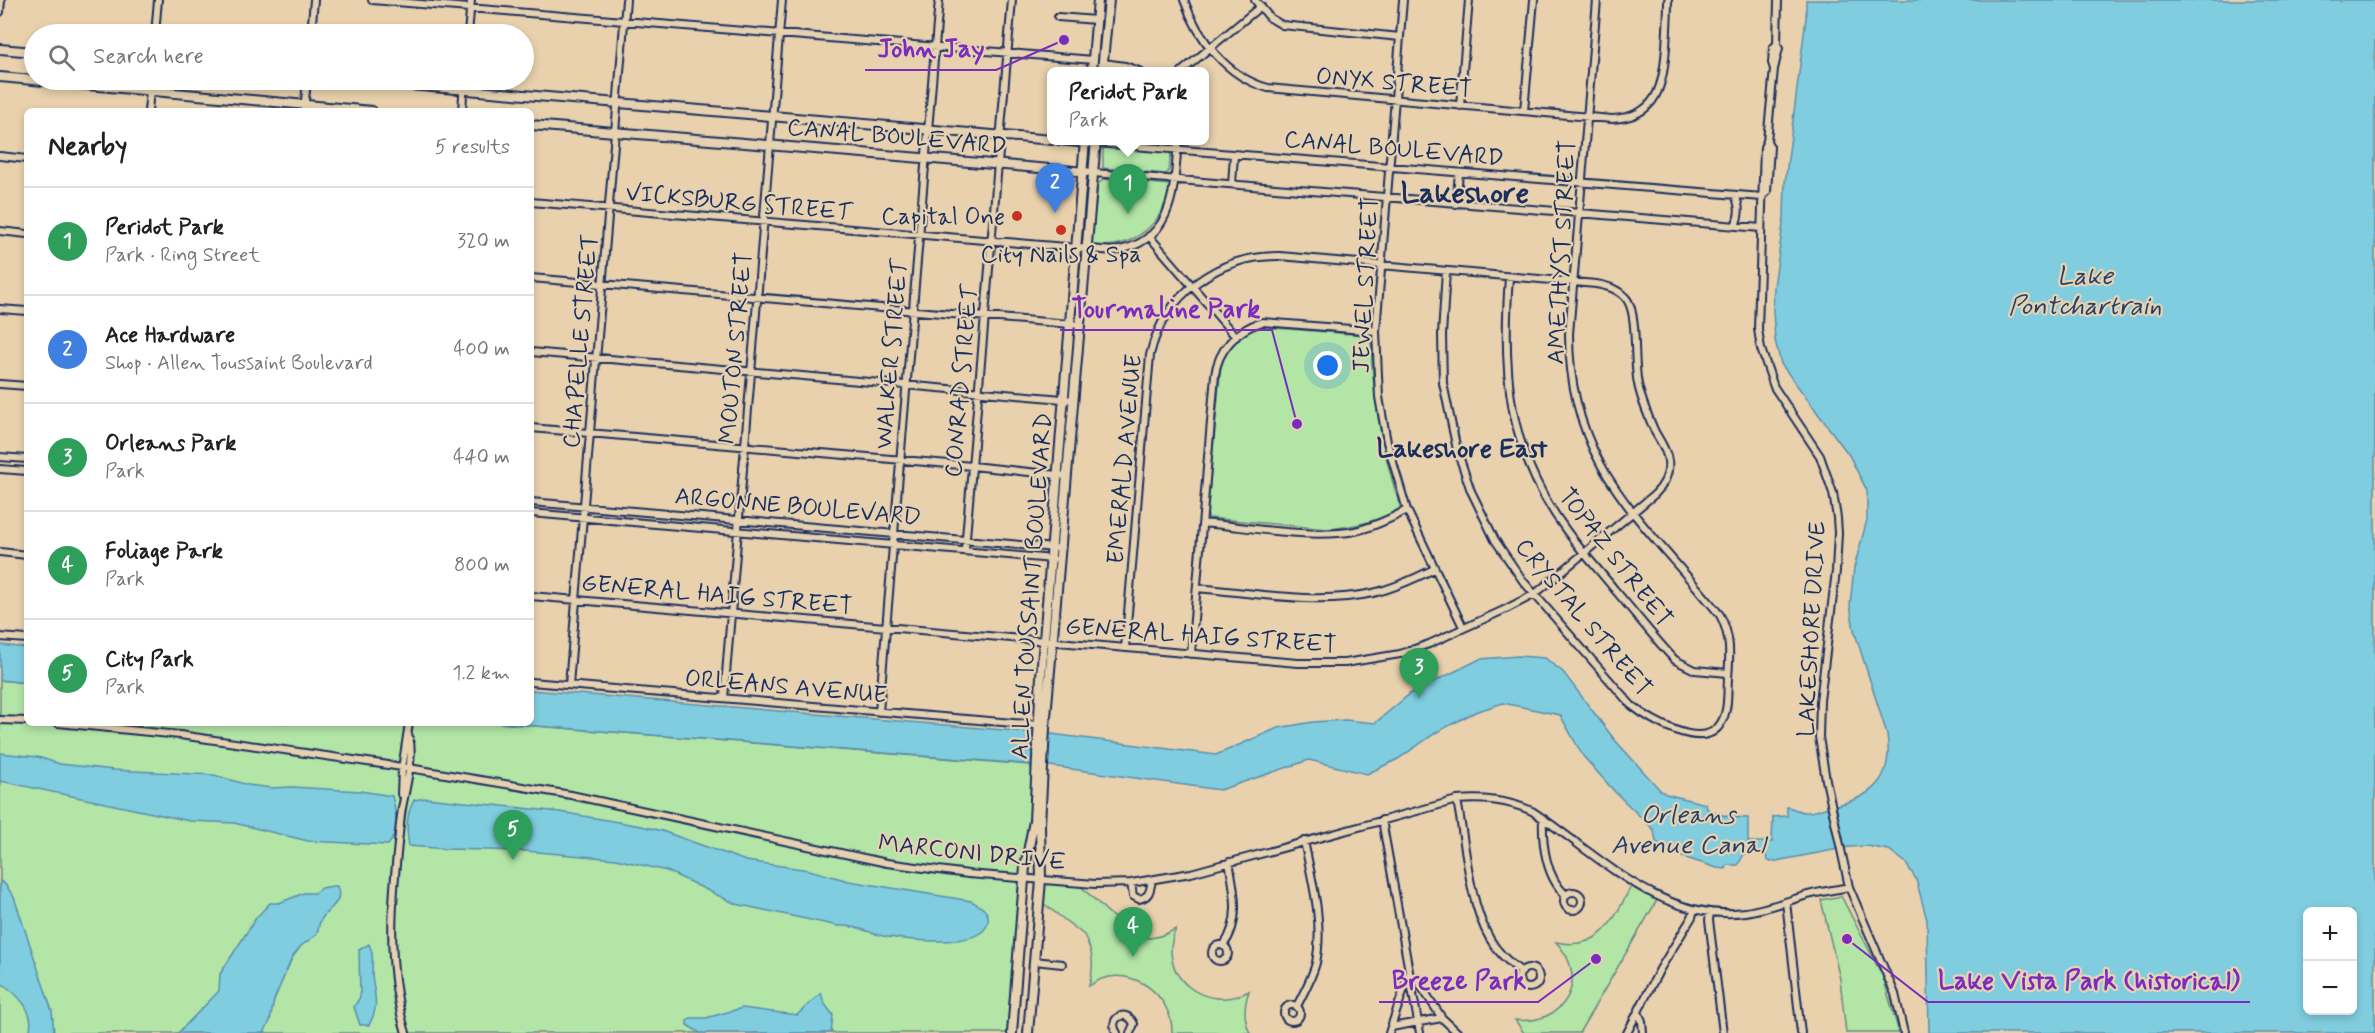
<!DOCTYPE html>
<html lang="en">
<head>
<meta charset="utf-8">
<style>
  :root { --surface:#fff; --page:#f6f6f6; --text:#202124; --muted:#757577; --line:#e0e0e0; --accent:#111827 }
  body { margin:0; font-family:Mynerve,sans-serif; background:var(--page); color:var(--text) }
  .controls { position:absolute; right:18px; bottom:18px; display:grid; overflow:hidden; border-radius:9px; box-shadow:0 3px 9px #0003 }
  .controls button { width:54px; height:54px; display:grid; place-items:center; padding:0; border:0; border-bottom:2px solid var(--line); background:var(--surface); color:var(--text); font:30px sans-serif }
  .you { position:absolute; left:1328px; top:366px; width:21px; height:21px; margin:-15px; border:4px solid #fff; border-radius:50%; background:#1a73e8; box-shadow:0 0 0 9px #1a73e833 }
  .badge { display:grid; place-items:center; width:39px; height:39px; border-radius:50%; background:var(--accent); color:#fff; font-size:20px; font-weight:700 }
  .pin { position:absolute; translate:-50% -50px; filter:drop-shadow(0 2px 3px #0008) }
  .pin::after { content:''; position:absolute; top:32px; width:21px; height:18px; background:inherit; clip-path:polygon(0 0,100% 0,50% 100%) }
  .popup { position:absolute; left:1047px; top:67px; width:162px; height:78px; box-sizing:border-box; display:grid; place-content:center; border-radius:9px; background:var(--surface); filter:drop-shadow(0 2px 4px #0005); font-size:20px; white-space:nowrap; color:var(--muted) }
  .popup b { font-size:22px; color:var(--text) }
  .popup::after { content:''; position:absolute; left:50%; top:100%; margin-left:-12px; border:12px solid transparent; border-top-color:var(--surface) }
  .list { margin:0; padding:0; list-style:none }
  h2 { display:flex; justify-content:space-between; align-items:center; height:78px; margin:0; padding:0 24px; font-size:26px }
  h2 small { font-size:20px; font-weight:400; color:var(--muted) }
  .list li { display:grid; grid-template-columns:39px 1fr auto; gap:18px; align-items:center; box-sizing:border-box; height:108px; padding:0 24px; border-top:2px solid var(--line) }
  .list b { display:block; font-size:22px; white-space:nowrap }
  .list p { margin:0; font-size:20px; white-space:nowrap; color:var(--muted) }
  .list em { font-size:20px; font-style:normal; color:var(--muted) }
  .icon { flex:none; width:33px; height:33px; fill:none; stroke:currentColor; stroke-width:2; stroke-linecap:round; stroke-linejoin:round }
  .map { position:relative; flex:none; width:2375px; height:1033px; overflow:hidden }
  .search { position:absolute; background:var(--surface); box-shadow:0 3px 9px #0003; left:24px; top:24px; width:510px; height:66px; display:flex; align-items:center; gap:15px; box-sizing:border-box; padding:0 21px; border-radius:33px; color:var(--muted); font-size:22px }
  .panel { position:absolute; background:var(--surface); box-shadow:0 3px 9px #0003; left:24px; top:108px; width:510px; height:618px; border-radius:9px }
  .map>svg:first-child { display:block }
</style>
</head>
<body>
<div class="map">
<svg width="2375" height="1033" viewBox="0 0 2375 1033">
  <rect width="100%" height="100%" fill="#e9d1ad"/>
  <filter id="ink" filterUnits="userSpaceOnUse"><feTurbulence type="fractalNoise" baseFrequency=".0167" numOctaves="2"/><feDisplacementMap in="SourceGraphic" scale="12" xChannelSelector="R" yChannelSelector="G"/><feConvolveMatrix kernelMatrix="1 2 1 2 8 2 1 2 1" color-interpolation-filters="sRGB"/></filter>
  <g filter="url(#ink)">
    <path fill="#b2e5a6" stroke="#668a82" stroke-width="1.5" d="M1103 146 1171 152 1169 170 1166 174 1103 168Z
      M1104 179 1170 185C1164 225 1133 249 1093 246L1091 244 1098 184Z
      M1263 327 1365 335 1371 339C1372 397 1382 451 1400 506L1399 509C1377 522 1353 527 1328 529L1209 518 1207 514 1221 365C1227 348 1245 330 1263 327Z
      M0 680 27 683V723H499L1030 765 1036 783 1012 1033H0Z
      M1041 880 1076 882 1132 935C1148 941 1161 937 1176 929 1155 975 1205 1015 1249 991 1244 1005 1243 1019 1250 1033H1172C1173 992 1124 959 1089 986 1094 966 1094 954 1084 935L1039 900Z
      M1633 883 1659 897 1579 1033H1524L1515 1020C1565 1026 1591 979 1556 942 1604 952 1614 917 1633 883Z
      M1841 896 1883 977 1899 1033H1846L1840 979 1821 900Z"/>
    <path fill="#80cde0" stroke="#588eac" stroke-width="1.5" fill-rule="evenodd" d="M1806 0H2375V1033H1929L1927 920 1916 879 1905 862 1889 850 1867 846 1849 847 1771 862 1767 860 1766 855 1762 852 1744 854 1738 865H1727L1726 869 1717 868 1671 853 1668 848 1656 842 1654 830 1615 792 1583 756 1560 715 1503 703 1475 712 1437 732 1398 759 1367 774 1309 760 1220 790 1050 766 499 723H531V690L1051 734 1216 755 1278 728 1313 722 1345 720 1375 723 1411 693 1480 659 1518 656 1545 658 1563 672 1614 739 1660 790 1666 794 1706 804 1707 809C1719 816 1736 818 1748 818V842H1772L1773 817 1787 816V807C1793 808 1800 812 1805 812 1812 813 1821 809 1828 807 1871 799 1894 781 1887 734L1854 630 1850 605 1854 568 1867 520V491L1849 455 1781 364 1775 340 1773 311 1774 287 1784 217 1785 183 1806 18ZM2308 912H2352V1010H2308Z
      M0 645 27 648V683L0 680Z
      M0 753 38 757 60 764 114 770 214 775 248 785 272 788 292 787 360 791 392 796C396 811 400 832 388 845L308 841 234 823 190 821 0 781Z
      M426 798 560 812 641 826 662 831 746 861 809 870 849 881 971 901C978 905 990 910 988 921 985 950 908 940 888 937 869 934 860 925 838 926L736 904 667 871 616 859 526 851 446 849 409 846C406 828 406 815 414 800Z
      M0 881 5 884 14 897 52 1011 54 1033H29C37 1011 16 993 0 982Z
      M333 886H337C344 904 328 907 321 920 318 925 319 930 316 935L301 946 292 958 274 1000 270 1021 264 1033H178L219 991 220 974 256 918 270 903H279L304 893H314L321 888Z
      M369 944C374 955 372 962 372 972 373 994 381 1003 369 1025H360L354 1007 360 997 359 950Z
      M821 993 824 1003 833 1015 831 1033H700L687 1025V1021L691 1018H706L742 1008 797 1015Z"/>
    <g fill="none" stroke-linecap="round" stroke-linejoin="round">
      <defs>
        <path id="minor" d="M372 0 1093 60
          M1184 0C1198 39 1227 77 1268 88L1612 119C1658 117 1663 85 1666 47 1667 31 1668 16 1668 0
          M1255 0 1270 18 1282 25 1400 37
          M1403 0 1376 331 1379 397 1387 442 1407 510 1463 627
          M1778 0 1777 44 1779 48 1774 69 1767 141 1764 147 1758 329 1761 349 1774 387 1820 456 1833 493 1837 518 1838 533 1836 571 1820 701 1819 737 1826 780 1849 887 1895 994 1904 1033
          M0 12 1 0
          M1058 17 1096 20
          M155 34 158 0
          M311 34 314 0
          M468 34 471 0
          M1103 63 1125 66 1139 71
          M1774 69 1772 63 1773 48 1777 44
          M1182 71 1261 6
          M1460 106 1469 0
          M148 111 151 80
          M304 111 307 80
          M462 111 464 80
          M1524 111 1534 0
          M1096 143 1762 197
          M0 156 27 159
          M1094 173 1761 228
          M1232 184 1234 155
          M1762 197 1767 192 1770 147 1767 141
          M531 202 1114 251C1175 242 1174 189 1178 140
          M1456 204 1459 173
          M1735 226C1740 214 1740 207 1735 195
          M0 231 27 234
          M1149 236 1236 337
          M1446 271 1442 335 1443 383 1457 450 1471 491 1495 540 1523 581 1631 705C1649 719 1704 753 1721 723 1729 710 1727 692 1728 678 1730 654 1731 636 1720 615 1643 520 1569 467 1569 334L1597 0
          M1509 277C1502 372 1507 450 1566 530 1581 551 1599 570 1615 590 1635 613 1654 638 1675 660L1695 670 1728 673
          M531 278 1081 325
          M0 309 27 311
          M531 352 1074 400
          M0 384 27 386
          M531 428 972 466 1067 476
          M0 457 27 459
          M0 469 27 471
          M531 502 1055 548
          M531 513 1053 559
          M1203 523C1249 527 1310 539 1355 531 1373 527 1390 519 1407 510
          M965 549 1012 0
          M0 552 27 555
          M1197 588C1255 593 1316 605 1373 593 1395 588 1414 579 1434 569
          M531 596 1298 663H1345L1400 654 1429 644 1506 609 1535 594 1655 494C1664 485 1670 474 1668 461 1667 450 1660 441 1655 432 1648 416 1641 400 1638 384 1633 361 1638 319 1628 301 1621 290 1609 286 1596 284L1280 256C1219 255 1164 294 1150 355L1125 648
          M0 637 27 639
          M1191 654 1215 375C1218 350 1237 329 1262 322L1376 331
          M531 682 1038 725
          M569 685 626 0
          M724 698 782 0
          M879 712 939 0
          M0 720 27 721
          M58 723 180 735 409 768 571 795 887 863 968 874 1095 884 1131 883 1191 873 1457 800C1484 798 1507 800 1532 811 1598 854 1660 923 1746 912 1766 909 1785 902 1804 896 1818 892 1834 890 1849 887
          M401 794 402 769 409 723
          M1457 800C1465 841 1469 904 1490 939 1498 953 1509 963 1522 972
          M1543 819C1542 844 1546 878 1566 895
          M1382 820 1420 1033
          M1131 883 1133 896 1139 899C1150 897 1150 890 1152 880
          M1564 901a9 9 0 1 1 18 0a9 9 0 1 1-18 0Z
          M1786 902 1801 1033
          M1710 912 1709 920 1723 1033
          M1212 953a8 8 0 1 1 16 0a8 8 0 1 1-16 0Z
          M1223 946C1242 921 1234 889 1229 862
          M1034 961 1062 964
          M1519 978a10 10 0 1 1 20 0a10 10 0 1 1-20 0Z
          M1284 1013a8 8 0 1 1 16 0a8 8 0 1 1-16 0Z
          M1297 1006C1304 992 1312 978 1316 963 1324 923 1312 880 1304 841
          M1638 1012 1642 1021 1643 1033
          M1391 1027 1442 1018
          M406 1033C384 961 393 889 401 815 404 792 416 755 408 734
          M1117 1033C1107 1019 1126 1007 1134 1024L1130 1033
          M1389 1033 1409 974 1417 980 1442 1018 1458 1033
          M1627 1033 1660 969 1692 917 1694 910"/>
        <path id="major" d="M0 49 34 52
          M1092 71 1098 0
          M1102 71 1109 0
          M0 77 372 111
          M350 80 1052 140
          M531 125 1086 172
          M1059 140 1088 143
          M1012 1033 1025 867 1034 821 1041 676 1085 140
          M1028 1033 1041 880 1040 825 1045 728 1096 140"/>
      </defs>
      <use href="#minor" stroke="#1b2f5e" stroke-width="10"/>
      <use href="#major" stroke="#1b2f5e" stroke-width="12"/>
      <use href="#minor" stroke="#e6d2b0" stroke-width="6"/>
      <use href="#major" stroke="#e6d2b0" stroke-width="8"/>
    </g>
  </g>
  <g fill="#c8321e" stroke="#e6d2b0" stroke-width="2">
    <circle cx="1017" cy="216" r="6"/>
    <circle cx="1061" cy="230" r="6"/>
  </g>
  <g text-anchor="middle" stroke-width="4.5" stroke-linejoin="round" paint-order="stroke">
    <g font-size="24" fill="#1b2f5e" stroke="#e6d2b0">
      <text transform="translate(1394 82) rotate(5)" y="8">ONYX STREET</text>
      <text transform="translate(897 136) rotate(5)" y="8">CANAL BOULEVARD</text>
      <text transform="translate(1394 148) rotate(5)" y="8">CANAL BOULEVARD</text>
      <text transform="translate(739 202) rotate(5)" y="8">VICKSBURG STREET</text>
      <text transform="translate(1561 252) rotate(-87)" y="8">AMETHYST STREET</text>
      <text transform="translate(1365 285) rotate(-87)" y="8">JEWEL STREET</text>
      <text transform="translate(580 341) rotate(-85)" y="8">CHAPELLE STREET</text>
      <text transform="translate(735 348) rotate(-85)" y="8">MOUTON STREET</text>
      <text transform="translate(891 354) rotate(-85)" y="8">WALKER STREET</text>
      <text transform="translate(961 381) rotate(-85)" y="8">CONRAD STREET</text>
      <text transform="translate(1124 459) rotate(-85)" y="8">EMERALD AVENUE</text>
      <text transform="translate(798 506) rotate(5)" y="8">ARGONNE BOULEVARD</text>
      <text transform="translate(1616 557) rotate(52)" y="8">TOPAZ STREET</text>
      <text transform="translate(1031 586) rotate(-86)" y="8">ALLEN TOUSSAINT BOULEVARD</text>
      <text transform="translate(717 594) rotate(5)" y="8">GENERAL HAIG STREET</text>
      <text transform="translate(1584 617) rotate(50)" y="8">CRYSTAL STREET</text>
      <text transform="translate(1811 629) rotate(-87)" y="8">LAKESHORE DRIVE</text>
      <text transform="translate(1201 635) rotate(4)" y="8">GENERAL HAIG STREET</text>
      <text transform="translate(786 686) rotate(5)" y="8">ORLEANS AVENUE</text>
      <text transform="translate(972 852) rotate(6)" y="8">MARCONI DRIVE</text>
    </g>
    <g font-size="24" fill="#1b2f5e" stroke="#e6d2b0" text-anchor="end">
      <text x="1005" y="224">Capital One</text>
      <text x="1061" y="262" text-anchor="middle">City Nails &amp; Spa</text>
    </g>
    <g font-size="26" font-style="italic" fill="#253f6b" stroke="#e6d2b0">
      <text x="2085" y="284">Lake<tspan x="2085" dy="30">Pontchartrain</tspan></text>
      <text x="1688" y="823">Orleans<tspan x="1688" dy="30">Avenue Canal</tspan></text>
    </g>
    <g font-size="27" font-weight="bold" fill="#1b2f5e" stroke="#e6d2b0">
      <text x="1462" y="457">Lakeshore East</text>
    </g>
    <g font-size="30" font-weight="bold" fill="#1b2f5e" stroke="#e6d2b0">
      <text x="1465" y="202">Lakeshore</text>
    </g>
  </g>
  <path fill="none" stroke="#7b2cbf" stroke-width="2" d="M1064 40L996 70H865M1297 424L1272 330H1060M1847 939L1928 1002H2250M1596 959L1538 1002H1379"/>
  <g fill="#7b2cbf" stroke="#e6d2b0" stroke-width="2">
    <circle cx="1064" cy="40" r="6"/>
    <circle cx="1297" cy="424" r="6"/>
    <circle cx="1847" cy="939" r="6"/>
    <circle cx="1596" cy="959" r="6"/>
  </g>
  <g font-size="26" text-anchor="middle" font-weight="bold" fill="#7b2cbf" stroke="#e6d2b0" stroke-width="4.5" stroke-linejoin="round" paint-order="stroke">
    <text x="931" y="57">John Jay</text>
    <text x="1166" y="317">Tourmaline Park</text>
    <text x="2089" y="989">Lake Vista Park (historical)</text>
    <text x="1459" y="989">Breeze Park</text>
  </g>
</svg>
<div class="controls">
<button>+</button>
<button>−</button>
</div>
<div class="you"></div>
<div class="pin badge" style="left:1128px;top:214px;background:#2e9e5b">1</div>
<div class="popup"><b>Peridot Park</b>Park</div>
<div class="pin badge" style="left:1055px;top:213px;background:#3f7fe0">2</div>
<div class="pin badge" style="left:1419px;top:698px;background:#2e9e5b">3</div>
<div class="pin badge" style="left:1133px;top:957px;background:#2e9e5b">4</div>
<div class="pin badge" style="left:513px;top:860px;background:#2e9e5b">5</div>
<div class="search"><svg class="icon" aria-label="search" viewBox="0 0 24 24"><circle cx="10" cy="10" r="6"/><path d="M15 15l6 6"/></svg>Search here</div>
<section class="panel">
<h2>Nearby<small>5 results</small></h2>
<ul class="list">
<li><span class="badge" style="background:#2e9e5b">1</span><div><b>Peridot Park</b><p>Park · Ring Street</p></div><em>320 m</em></li>
<li><span class="badge" style="background:#3f7fe0">2</span><div><b>Ace Hardware</b><p>Shop · Allen Toussaint Boulevard</p></div><em>400 m</em></li>
<li><span class="badge" style="background:#2e9e5b">3</span><div><b>Orleans Park</b><p>Park</p></div><em>440 m</em></li>
<li><span class="badge" style="background:#2e9e5b">4</span><div><b>Foliage Park</b><p>Park</p></div><em>800 m</em></li>
<li><span class="badge" style="background:#2e9e5b">5</span><div><b>City Park</b><p>Park</p></div><em>1.2 km</em></li>
</ul>
</section>
</div>
</body>
</html>
